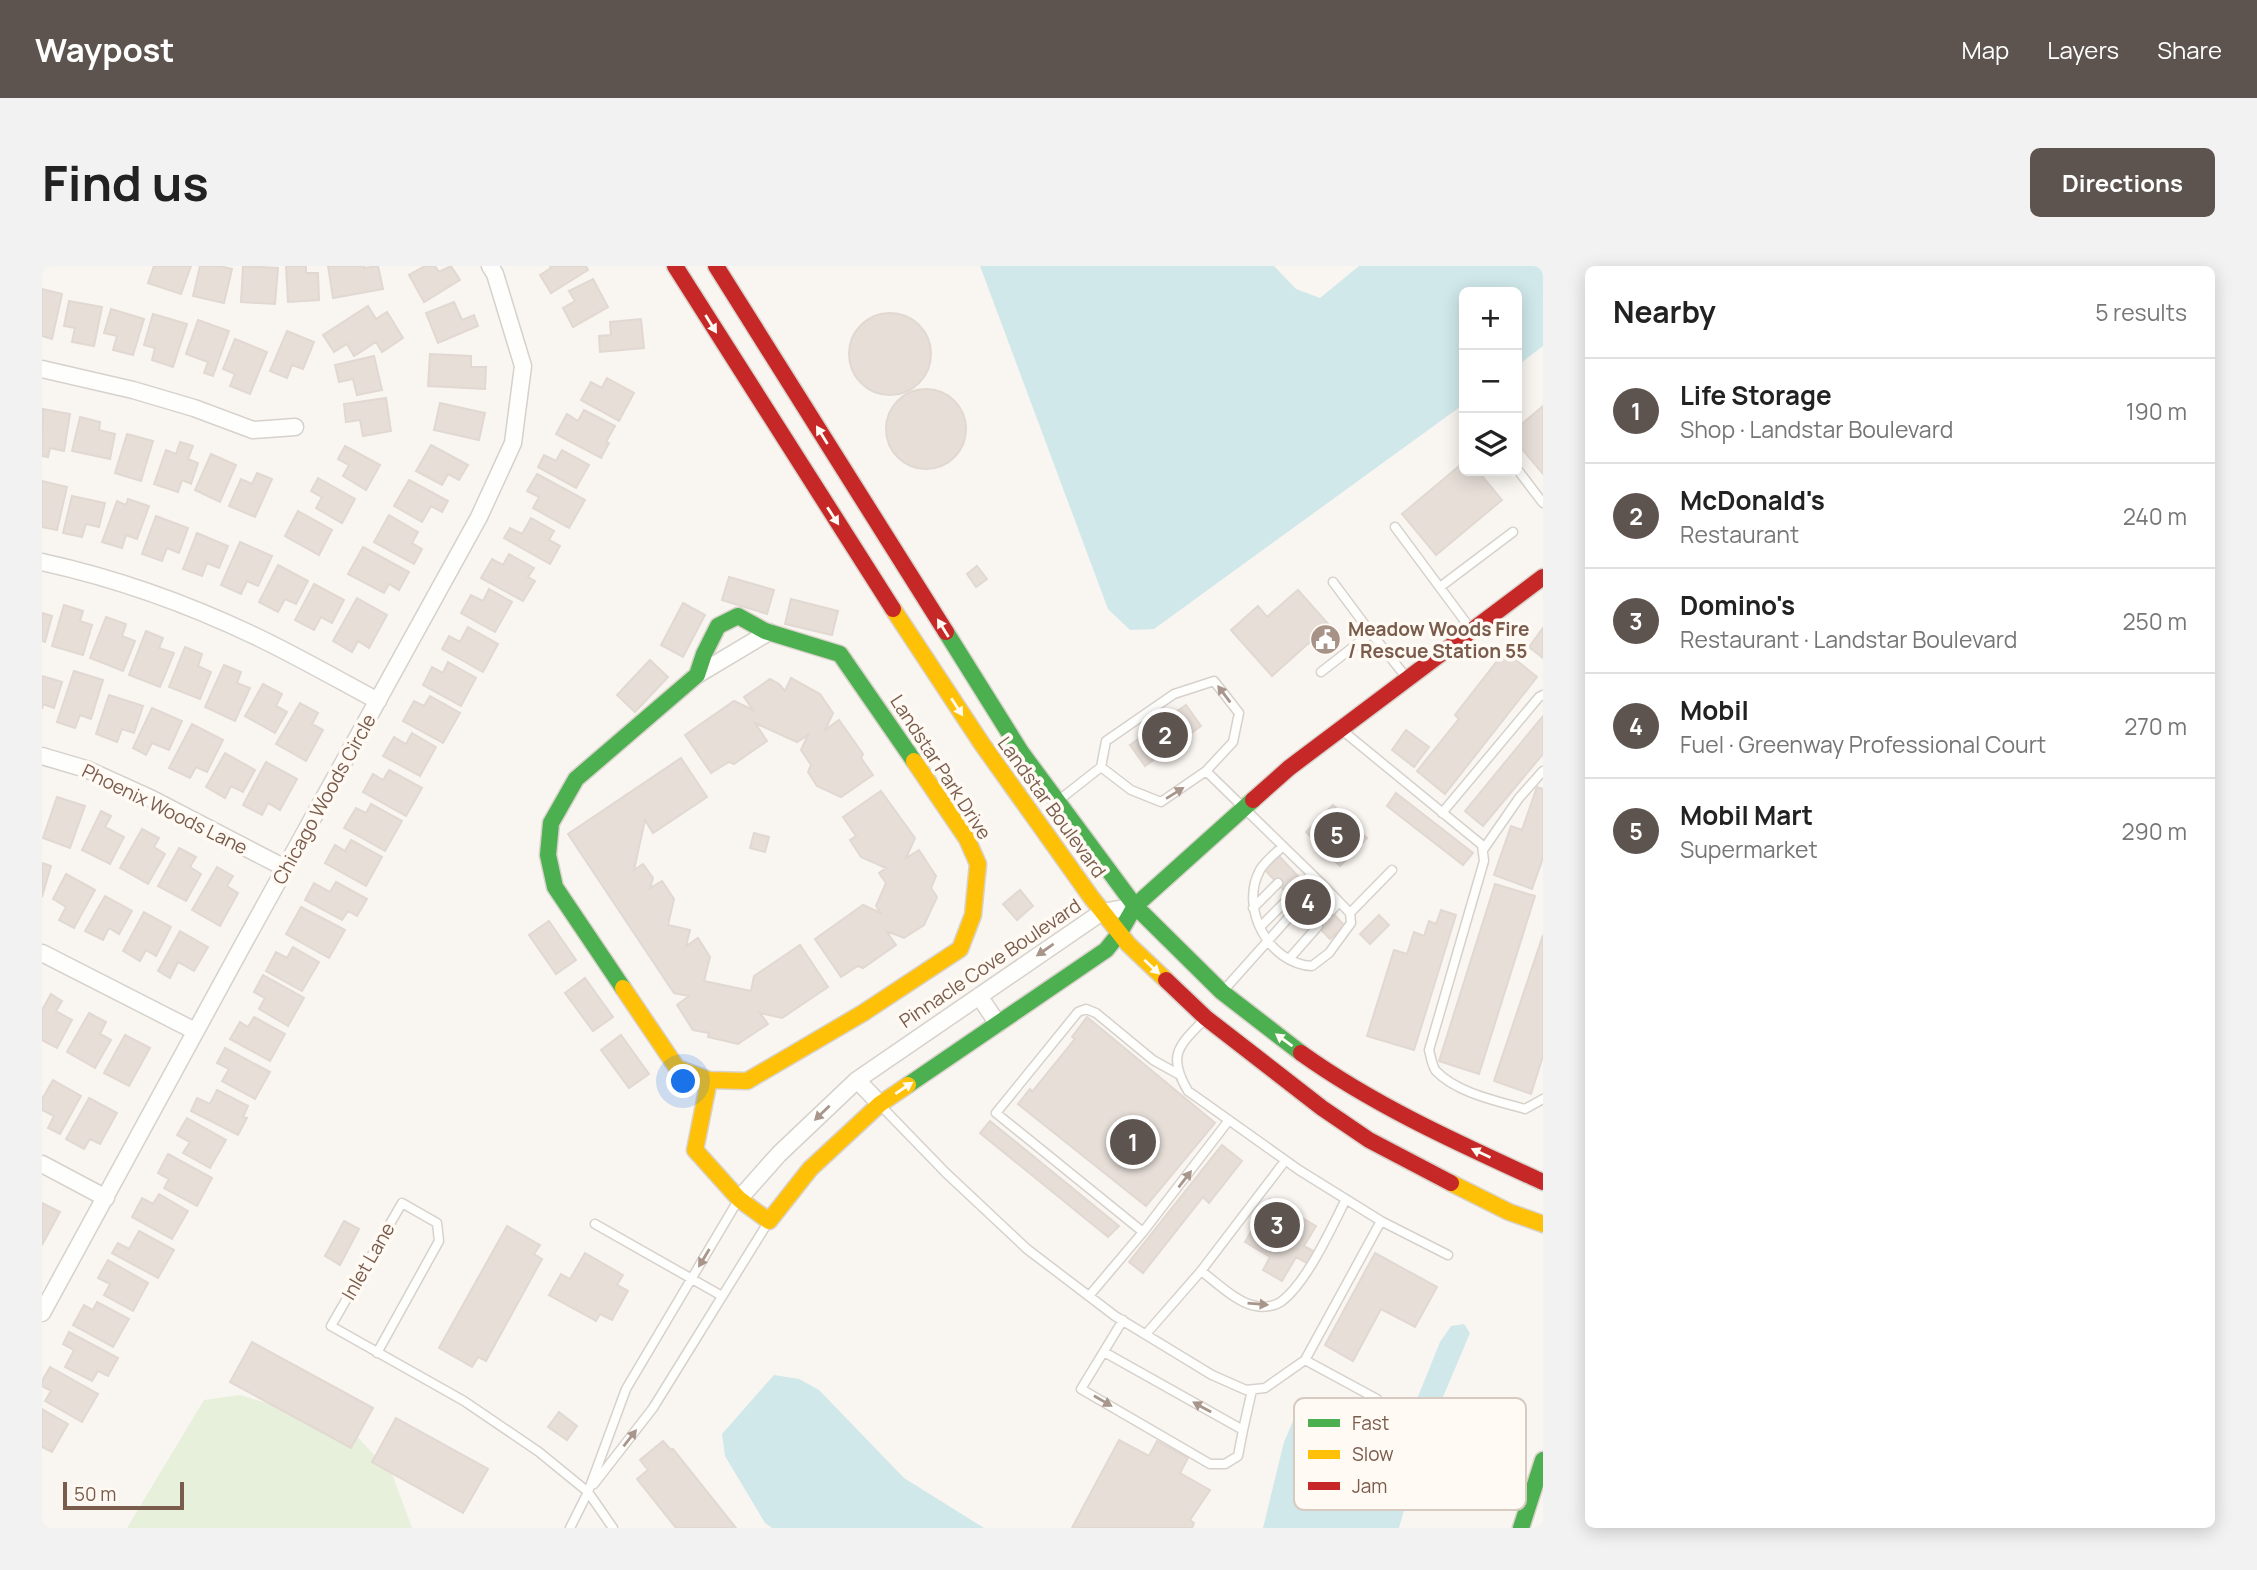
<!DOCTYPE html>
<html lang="en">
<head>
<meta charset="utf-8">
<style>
  :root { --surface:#fff; --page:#f2f2f2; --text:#222; --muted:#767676; --line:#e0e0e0; --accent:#5d544f }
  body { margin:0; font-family:Manrope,sans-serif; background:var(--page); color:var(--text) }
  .controls { position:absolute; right:21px; top:21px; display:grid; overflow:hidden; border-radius:10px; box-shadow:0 4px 18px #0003 }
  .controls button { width:63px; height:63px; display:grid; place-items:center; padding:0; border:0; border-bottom:2px solid var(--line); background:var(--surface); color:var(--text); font:35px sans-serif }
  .scale { position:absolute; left:21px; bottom:18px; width:121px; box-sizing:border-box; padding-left:7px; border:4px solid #7a5c4d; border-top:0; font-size:19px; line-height:24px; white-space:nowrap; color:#7a5c4d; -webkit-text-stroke:5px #fffaf3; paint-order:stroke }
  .you { position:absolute; left:642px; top:816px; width:24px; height:24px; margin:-18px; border:5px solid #fff; border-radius:50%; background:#1a73e8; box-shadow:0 0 0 10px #1a73e833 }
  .badge { display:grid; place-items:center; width:46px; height:46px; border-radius:50%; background:var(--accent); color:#fff; font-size:23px; font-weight:700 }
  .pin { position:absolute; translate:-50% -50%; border:4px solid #fff; box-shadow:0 2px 7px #0006 }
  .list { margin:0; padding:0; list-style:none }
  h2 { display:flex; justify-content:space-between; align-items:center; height:91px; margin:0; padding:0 28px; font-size:30px }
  h2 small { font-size:23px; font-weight:400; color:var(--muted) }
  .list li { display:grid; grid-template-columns:46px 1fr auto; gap:21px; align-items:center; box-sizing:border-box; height:105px; padding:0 28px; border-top:2px solid var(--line) }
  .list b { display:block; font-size:26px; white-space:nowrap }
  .list p { margin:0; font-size:23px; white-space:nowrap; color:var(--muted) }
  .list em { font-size:23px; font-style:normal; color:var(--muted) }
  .icon { flex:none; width:38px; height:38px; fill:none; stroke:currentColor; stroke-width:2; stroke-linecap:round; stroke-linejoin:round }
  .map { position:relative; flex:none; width:1501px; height:1262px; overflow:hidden; border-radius:10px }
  header { display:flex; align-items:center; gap:42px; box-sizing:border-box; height:98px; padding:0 35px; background:var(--accent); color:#fff }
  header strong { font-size:33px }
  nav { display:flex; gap:38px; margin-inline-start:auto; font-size:24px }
  .intro { display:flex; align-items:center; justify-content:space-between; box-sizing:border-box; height:168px; padding:0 42px }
  h1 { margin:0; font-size:49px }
  .button { padding:18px 32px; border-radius:10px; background:var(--accent); color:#fff; font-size:24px; font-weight:700 }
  main { display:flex; gap:42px; padding:0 42px }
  aside { flex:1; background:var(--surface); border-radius:10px; box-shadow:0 4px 18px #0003 }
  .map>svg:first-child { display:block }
</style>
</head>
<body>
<header>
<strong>Waypost</strong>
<nav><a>Map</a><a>Layers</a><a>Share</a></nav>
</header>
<div class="intro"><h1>Find us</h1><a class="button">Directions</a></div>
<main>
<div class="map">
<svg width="1501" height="1262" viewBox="0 0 1501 1262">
  <rect width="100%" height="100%" fill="#f9f5f0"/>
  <path fill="#e7f0db" d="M198 1129 308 1163 350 1208 370 1262H85L162 1134Z"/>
  <path fill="#d0e8ea" d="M938 0H1232L1254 23 1278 32 1317 0H1501V80L1475 100V26H1422V138L1112 363 1088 364 1066 343Z
    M1422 1058 1428 1067 1379 1183 1357 1262H1221L1242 1176 1251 1155 1267 1151 1343 1186 1359 1173 1398 1076 1409 1060Z
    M732 1109 757 1113 777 1124 862 1212 942 1262H730L723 1257 683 1190 680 1168Z"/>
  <path fill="#e6ded7" stroke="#e2d8d2" stroke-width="2" d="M112 0H149L139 28 106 17Z
    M158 0H178L190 3 182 37 151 30Z
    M201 0 236 2 233 38 199 36Z
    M244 0H264V7H276L277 34 246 36Z
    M286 0H322V2L336 0 341 23 291 32Z
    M383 0H393L397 6 409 0 418 14 382 36 367 9Z
    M508 0H544L546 4 509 27 498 9 509 2Z
    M551 13 566 41 531 61 521 42 533 35 527 25Z
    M0 23 20 28 10 73 0 70Z
    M27 35 60 41 52 80 30 76 33 62 22 60Z
    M412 36 420 54 432 49 436 60 396 77 384 47Z
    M326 40 334 53 345 46 361 72 340 86 334 76 312 90 305 78 292 86 281 69Z
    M69 43 102 53 91 89 71 84 75 70 62 67Z
    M807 88a41 41 0 1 1 82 0a41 41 0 1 1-82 0Z
    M111 48 145 58 131 101 110 94 113 82 102 79Z
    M599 53 602 82 558 86 557 70 569 69 568 56Z
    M156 54 187 65 171 110 162 107 166 96 144 88Z
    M245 65 272 76 261 103 250 99 245 112 228 105Z
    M193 73 225 86 208 128 188 120 193 108 181 103Z
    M388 88 429 90V101H444L443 123 386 120Z
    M332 90 340 124 315 129 311 113 297 116 293 99Z
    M565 112 592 127 577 155 539 134 549 116 560 122Z
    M844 163a40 40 0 1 1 80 0a40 40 0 1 1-80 0Z
    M344 132 349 165 321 170 318 154 304 156 302 138Z
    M398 137 443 147 437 174 392 164Z
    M1501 140V208L1475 177V162Z
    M1 143 28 148 22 185 8 182 6 191 0 190Z
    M542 144 573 160 564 176 567 177 559 192 514 168 525 148 536 155Z
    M38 151 58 156 57 164 73 168 68 193 30 185Z
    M85 168 111 175 99 215 73 207Z
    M138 176 151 180 146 193 156 197 149 218 140 214 136 226 112 218 124 184 134 188Z
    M389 179 426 199 417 214 406 208 400 219 374 205Z
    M303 180 338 199 324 224 301 210 307 199 296 193Z
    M520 184 547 199 534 222 496 201 502 189 514 195Z
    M169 188 194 199 178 236 153 224Z
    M1422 196V205H1436L1460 234 1394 289 1360 248Z
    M215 207 230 213 213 251 187 240 199 213 210 218Z
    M495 208 543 234 527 262 491 242 497 231 485 225Z
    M276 212 313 233 300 257 274 242 280 231 269 225Z
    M367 214 406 235 400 246 389 240 380 256 352 240Z
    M0 215 25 221 15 264 0 261Z
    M30 230 63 237 57 261 44 258 40 271 21 267Z
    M86 233 107 240 95 273 84 269 80 282 60 276 75 235 84 239Z
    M256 245 290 264 277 289 243 270Z
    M347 249 376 266 370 277 380 283 372 298 332 276Z
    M114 250 146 262 137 287 125 282 120 295 100 288Z
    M489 252 512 265 507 274 518 280 508 298 462 272 468 262 480 268Z
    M155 267 186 280 177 302 165 297 160 310 141 303Z
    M198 276 230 290 216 320 205 315 199 328 179 319Z
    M321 281 367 306 357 324 347 318 342 327 306 308Z
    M467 288 492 302 486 311 493 315 481 335 439 312 450 293 461 299Z
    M236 299 266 315 254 338 243 333 236 346 217 336Z
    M935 300 945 313 934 321 925 308Z
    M687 311 732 324 725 348 680 334Z
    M272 318 302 334 290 357 279 351 272 364 253 354Z
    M447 323 470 336 453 366 419 347 429 329 441 335Z
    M1256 324 1287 359 1230 410 1189 364 1216 340 1225 351Z
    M315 332 345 349 327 382 316 375 310 386 291 375Z
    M749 333 796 345 790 369 743 358Z
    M641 337 663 349 641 391 619 379Z
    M22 339 41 345 38 355 50 359 41 389 10 380Z
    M0 347 10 350 3 376 0 375Z
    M64 351 84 358 80 370 93 375 81 405 48 392Z
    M426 361 456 378 441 406 400 383 407 370 418 376Z
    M1501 362V392L1487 381Z
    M104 365 121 372 117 382 132 387 118 421 87 409Z
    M143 381 160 388 156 400 169 406 158 433 127 421Z
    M1463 385 1495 411 1403 528 1375 505 1417 453 1413 449Z
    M608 394 626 411 593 446 575 429Z
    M406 396 434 412 419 440 381 419 390 401 401 407Z
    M182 399 199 406 195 417 208 422 193 455 163 441Z
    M32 405 61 414 49 453 38 449 33 462 15 456Z
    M0 410 20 416 12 442 1 438 0 443Z
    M749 412 778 428 791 447 783 464 797 454 821 488 819 492 831 509 799 531 775 520 766 506 769 499 759 484 766 469 755 476 713 457 725 475 692 498 687 496 669 507 643 469 692 435 711 444 702 431 728 413 737 418 743 425Z
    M221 418 240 428 234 440 245 446 233 467 203 450Z
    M67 429 101 440 92 467 80 463 75 476 54 468Z
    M388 430 418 447 401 477 361 455 372 435 382 440Z
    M258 437 276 447 270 458 281 464 264 495 234 478Z
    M1144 439 1159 460 1103 500 1088 479Z
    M110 442 140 455 127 484 110 477 104 489 91 482Z
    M1501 450V488L1441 560 1423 545Z
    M150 458 181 474 165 506 154 501 148 512 127 502Z
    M1364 464 1387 481 1372 501 1350 484Z
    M370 467 394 481 378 510 341 490 352 471 364 478Z
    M183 487 213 504 201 526 189 520 183 532 164 521Z
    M639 492 665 531 611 567 603 554 592 604 601 598 611 612 608 622 620 615 632 633 626 659 648 664 644 680 656 672 668 691 662 715 709 725 712 710 758 679 786 721 740 752 718 747 726 758 696 778 666 771 667 767 651 764 635 739 647 730 632 727 526 568Z
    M224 496 255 513 238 544 226 537 220 549 201 539Z
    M347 504 380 522 364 550 321 526 331 508 341 514Z
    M1495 521 1501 523V592L1490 623 1452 609 1469 560 1480 564Z
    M839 525 873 572 864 592 877 584 894 610 889 622 895 631 882 659 862 672 844 665 854 679 821 702 816 700 799 711 773 673 821 639 839 647 834 640 844 617 837 607 844 602 819 591 808 574 814 570 801 551Z
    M1354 527 1431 587 1421 599 1345 540Z
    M15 531 43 540 28 582 1 572Z
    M329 538 360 555 343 585 302 562 314 542 324 547Z
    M1291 539 1325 572 1298 600 1264 566Z
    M59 545 69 550 63 561 82 571 68 598 40 584Z
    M100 563 117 572 112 581 123 588 106 618 78 602Z
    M712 567 727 571 723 586 708 582Z
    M309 574 340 591 324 620 283 597 293 579 303 585Z
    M137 582 154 591 148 601 159 608 144 635 116 620Z
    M1237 590 1303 660 1288 673 1223 604Z
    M0 597 9 600 0 631Z
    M175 601 191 610 185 620 196 627 178 660 150 644Z
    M24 608 53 624 32 662 17 654 24 641 11 633Z
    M294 616 325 633 315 650 306 645 300 654 263 634 272 617 288 626Z
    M1453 618 1493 630 1437 808 1397 795Z
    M978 624 991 640 975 654 961 638Z
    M63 630 90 645 77 668 67 662 61 674 43 665Z
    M259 641 303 664 287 692 244 668Z
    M1399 644 1414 649 1372 784 1325 770 1352 684 1365 688 1372 666 1382 670 1387 655 1394 658Z
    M102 646 129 661 114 690 104 684 98 695 81 685Z
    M1337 649 1347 659 1328 678 1318 668Z
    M507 655 534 694 514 708 487 669Z
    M138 665 166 681 152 705 136 696 128 712 116 705Z
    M1501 669V790L1489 828 1452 815Z
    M251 681 277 696 260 725 224 705 234 686 245 692Z
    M221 709 262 732 246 760 217 743 223 732 212 726Z
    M543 712 571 751 551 765 523 727Z
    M9 728 20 735 14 745 30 754 15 782 0 774V744Z
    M47 747 64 756 58 768 69 774 53 802 25 786Z
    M212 751 243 768 228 795 188 773 198 756 206 761Z
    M1045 751 1173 857 1104 940 976 838 988 823 990 826 1033 773 1030 771Z
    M83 769 108 782 87 820 62 807Z
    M579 769 607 808 587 822 559 784Z
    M183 782 228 806 213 833 180 815 187 803 175 797Z
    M11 814 39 830 18 868 6 862 12 850 0 844V833Z
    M175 824 206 840 201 851 205 852 196 869 149 845 155 832 168 838Z
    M47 832 75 847 58 878 48 873 42 883 24 873Z
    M145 852 184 874 168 902 141 887 148 876 135 869Z
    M948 855 1077 960 1066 971 938 867Z
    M1180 879 1200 895 1167 937 1161 931 1101 1007 1087 996Z
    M126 888 170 912 155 940 122 922 127 913 116 907Z
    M117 928 146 945 130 973 90 951 100 932 111 938Z
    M1228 933 1274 960 1262 980 1273 986 1266 998 1254 991 1240 1015 1221 1004 1228 991 1203 976Z
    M0 937 18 946 0 979Z
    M302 955 317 963 298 999 283 990Z
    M465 960 498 979 492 988 500 993 444 1095 436 1091 430 1101 397 1082Z
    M97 965 132 984 116 1012 70 987 76 977 87 983Z
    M543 987 581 1009 575 1019 586 1025 570 1054 558 1048 554 1055 507 1029 519 1008 528 1013Z
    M1333 987 1395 1021 1373 1061 1339 1043 1311 1095 1283 1079Z
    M66 994 106 1017 91 1045 62 1029 68 1018 56 1012Z
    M55 1036 87 1053 71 1081 31 1059 42 1039 51 1044Z
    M27 1066 76 1092 66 1110 56 1105 50 1115 23 1101 32 1084 21 1078Z
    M210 1076 331 1142 309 1182 188 1116Z
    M8 1101 56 1128 40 1156 3 1135 9 1125 0 1120V1115Z
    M0 1143 26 1158 10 1186 0 1181Z
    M517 1146 535 1160 525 1174 506 1161Z
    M354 1152 446 1203 421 1247 330 1196Z
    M1077 1174 1107 1190 1115 1175 1146 1192 1138 1207 1168 1224 1148 1254 1152 1257 1150 1262H1030Z
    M621 1175 629 1184 631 1183 694 1262H634L595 1213 606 1204 598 1194Z"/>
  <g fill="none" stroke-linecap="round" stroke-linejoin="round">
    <defs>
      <path id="lane" d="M1475 203 1501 237
        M1353 261 1428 362
        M1291 316 1329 367
        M1398 321 1471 266
        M1279 406 1329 367 1364 411
        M1301 465 1440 579 1442 595 1387 784C1389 791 1390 800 1394 805 1415 827 1455 835 1483 843L1501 833
        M1164 505 1280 618 1272 627
        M1017 534 1059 501 1064 475 1132 428 1172 415 1197 447 1191 476 1164 505 1119 536 1089 524 1059 501
        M1400 547 1497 431 1501 429
        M1241 580C1234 587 1223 595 1218 604 1197 642 1227 698 1270 700L1287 687 1309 657 1308 647 1350 604
        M1441 584 1477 532 1501 505
        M1262 617 1269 608
        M1280 618 1308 647
        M1211 642 1236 617
        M1289 645 1297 636
        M1219 660 1248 631
        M1247 693 1276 660
        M1182 724 1257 640
        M1162 754C1136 780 1125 790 1146 825L1257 904 1339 955 1406 989
        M840 841 904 907 985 983 1073 1050 1170 1109 1204 1124 1223 1122 1263 1094 1339 955
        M553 958 680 1030
        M1101 966 954 847 1036 746 1044 743 1054 747 1111 794 1136 808
        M1159 1005C1173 1015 1196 1038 1214 1040 1221 1042 1234 1040 1240 1035 1265 1016 1290 961 1304 933
        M1047 1030 1101 966 1187 854
        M1104 1068 1159 1005 1243 895
        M1062 1086 1201 1164 1196 1190 1183 1198H1168L1039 1123 1081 1054
        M335 1087 397 975 395 957 360 937 289 1060 422 1135 497 1186 546 1226 571 1262
        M1263 1094 1335 1133
        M1201 1164 1210 1124
        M552 1218 611 1142 725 958
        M528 1262 546 1226 584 1123 695 936"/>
      <path id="street" d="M0 103 91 124 152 142 211 164 253 161
        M0 296C73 312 146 338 213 370 255 390 295 413 336 435
        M655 409 727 366
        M0 490 44 503 110 533 243 602
        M0 687 153 765
        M937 730 956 758
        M815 814 838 838
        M0 898 64 932
        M697 933 737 888 815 814 1060 646 1093 640
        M0 1047 198 684 437 251 471 177 481 100 453 8 448 0"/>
      <path id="fast" d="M904 366 979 486 1093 640 1180 726 1259 787
        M581 722 513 621 506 589 509 557 534 513 655 409 662 388 676 360 696 350 723 365 798 388 872 495
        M866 819 1064 684 1077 668 1093 640 1211 534
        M1479 1262 1501 1194"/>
      <path id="slow" d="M851 343 940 478 1049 631 1086 678 1124 714
        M581 722 635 802 667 814 653 884 697 933 727 955 768 903 838 838 866 819
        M667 814 705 815 821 747 918 683 931 649 936 598 925 573 872 495
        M1409 917 1467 946 1501 958"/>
      <path id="jam" d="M633 0 851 343
        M674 0 904 366
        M1211 534 1247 502 1501 311
        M1124 714 1164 752 1280 842 1327 874 1409 917
        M1259 787C1333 840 1418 878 1501 916"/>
    </defs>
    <use href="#lane" stroke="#d7d1cb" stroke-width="11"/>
    <use href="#street" stroke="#d7d1cb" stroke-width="19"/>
    <use href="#fast" stroke="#d9d2cb" stroke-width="19"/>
    <use href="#slow" stroke="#d9d2cb" stroke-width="19"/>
    <use href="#jam" stroke="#d9d2cb" stroke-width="19"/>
    <use href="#lane" stroke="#fefefd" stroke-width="8"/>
    <use href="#street" stroke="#fefefd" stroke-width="16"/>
    <use href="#fast" stroke="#4caf50" stroke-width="16"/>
    <use href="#slow" stroke="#ffc107" stroke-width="16"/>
    <use href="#jam" stroke="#c62828" stroke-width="16"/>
  </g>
  <defs><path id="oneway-solid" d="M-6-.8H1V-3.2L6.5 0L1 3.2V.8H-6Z" transform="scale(1.75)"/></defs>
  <g fill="#fffaf3">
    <use href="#oneway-solid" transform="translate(669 58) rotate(58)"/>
    <use href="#oneway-solid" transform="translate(780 169) rotate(-122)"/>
    <use href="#oneway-solid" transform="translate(791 250) rotate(57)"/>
    <use href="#oneway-solid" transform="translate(901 362) rotate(-122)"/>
    <use href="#oneway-solid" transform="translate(915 441) rotate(57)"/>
    <use href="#oneway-solid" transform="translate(1110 701) rotate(43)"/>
    <use href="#oneway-solid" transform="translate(1242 774) rotate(-144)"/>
    <use href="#oneway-solid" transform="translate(862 822) rotate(-34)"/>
    <use href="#oneway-solid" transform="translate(1439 887) rotate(-155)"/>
  </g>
  <g fill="#a8958b">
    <use href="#oneway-solid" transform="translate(1182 428) rotate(-127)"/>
    <use href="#oneway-solid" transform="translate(1133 527) rotate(-32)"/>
    <use href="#oneway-solid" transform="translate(1003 684) rotate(145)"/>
    <use href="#oneway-solid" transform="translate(780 847) rotate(136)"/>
    <use href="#oneway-solid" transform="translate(1143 913) rotate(-52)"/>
    <use href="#oneway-solid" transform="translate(662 992) rotate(121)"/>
    <use href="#oneway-solid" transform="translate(1216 1038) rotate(5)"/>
    <use href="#oneway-solid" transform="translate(1061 1135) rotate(30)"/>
    <use href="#oneway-solid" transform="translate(1160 1141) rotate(-151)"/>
    <use href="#oneway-solid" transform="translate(588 1172) rotate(-52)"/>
  </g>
  <defs>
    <symbol id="civic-disc" viewBox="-11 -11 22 22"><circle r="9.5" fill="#a69286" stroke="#fffaf3"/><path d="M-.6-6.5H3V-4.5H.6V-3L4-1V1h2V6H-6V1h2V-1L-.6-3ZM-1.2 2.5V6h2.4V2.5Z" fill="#fff"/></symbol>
  </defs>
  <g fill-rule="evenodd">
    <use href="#civic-disc" x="1266" y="356" width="35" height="35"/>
  </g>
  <g text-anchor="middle" stroke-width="7" stroke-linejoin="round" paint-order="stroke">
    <g font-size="19" font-weight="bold" fill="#7a5c4d" stroke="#fffaf3" text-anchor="start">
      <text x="1306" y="370">Meadow Woods Fire<tspan x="1306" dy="22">/ Rescue Station 55</tspan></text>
    </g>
    <g font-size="19" fill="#7a5c4d" stroke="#fffaf3">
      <text transform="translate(899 501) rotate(57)" y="7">Landstar Park Drive</text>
      <text transform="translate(282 533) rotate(-61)" y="7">Chicago Woods Circle</text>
      <text transform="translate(1010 541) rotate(54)" y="7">Landstar Boulevard</text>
      <text transform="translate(123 543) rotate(26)" y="7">Phoenix Woods Lane</text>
      <text transform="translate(948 697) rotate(-34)" y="7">Pinnacle Cove Boulevard</text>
      <text transform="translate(326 995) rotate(-60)" y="7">Inlet Lane</text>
    </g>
  </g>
  <rect x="1252" y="1132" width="232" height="112" rx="10" fill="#fffaf3" stroke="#d7cbc1" stroke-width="2"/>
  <rect x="1266" y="1153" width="32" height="8" fill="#4caf50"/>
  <rect x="1266" y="1184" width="32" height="9" fill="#ffc107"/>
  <rect x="1266" y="1216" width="32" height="8" fill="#c62828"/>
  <g font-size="19" fill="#7a5c4d">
    <text x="1310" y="1164">Fast</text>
    <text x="1310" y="1195">Slow</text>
    <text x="1310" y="1227">Jam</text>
  </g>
</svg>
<div class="controls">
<button>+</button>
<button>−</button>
<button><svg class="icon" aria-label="layers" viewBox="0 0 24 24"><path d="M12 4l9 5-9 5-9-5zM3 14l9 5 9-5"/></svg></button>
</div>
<div class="scale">50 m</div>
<div class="you"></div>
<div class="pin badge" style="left:1091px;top:876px">1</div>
<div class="pin badge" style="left:1123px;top:469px">2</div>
<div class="pin badge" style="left:1235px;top:959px">3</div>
<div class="pin badge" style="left:1266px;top:636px">4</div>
<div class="pin badge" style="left:1295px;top:569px">5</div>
</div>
<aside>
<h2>Nearby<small>5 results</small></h2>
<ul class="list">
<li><span class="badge">1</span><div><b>Life Storage</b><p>Shop · Landstar Boulevard</p></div><em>190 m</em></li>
<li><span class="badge">2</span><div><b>McDonald's</b><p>Restaurant</p></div><em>240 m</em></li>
<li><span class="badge">3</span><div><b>Domino's</b><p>Restaurant · Landstar Boulevard</p></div><em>250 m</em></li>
<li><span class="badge">4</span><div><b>Mobil</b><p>Fuel · Greenway Professional Court</p></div><em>270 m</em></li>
<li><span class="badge">5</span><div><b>Mobil Mart</b><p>Supermarket</p></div><em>290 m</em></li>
</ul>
</aside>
</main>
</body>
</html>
